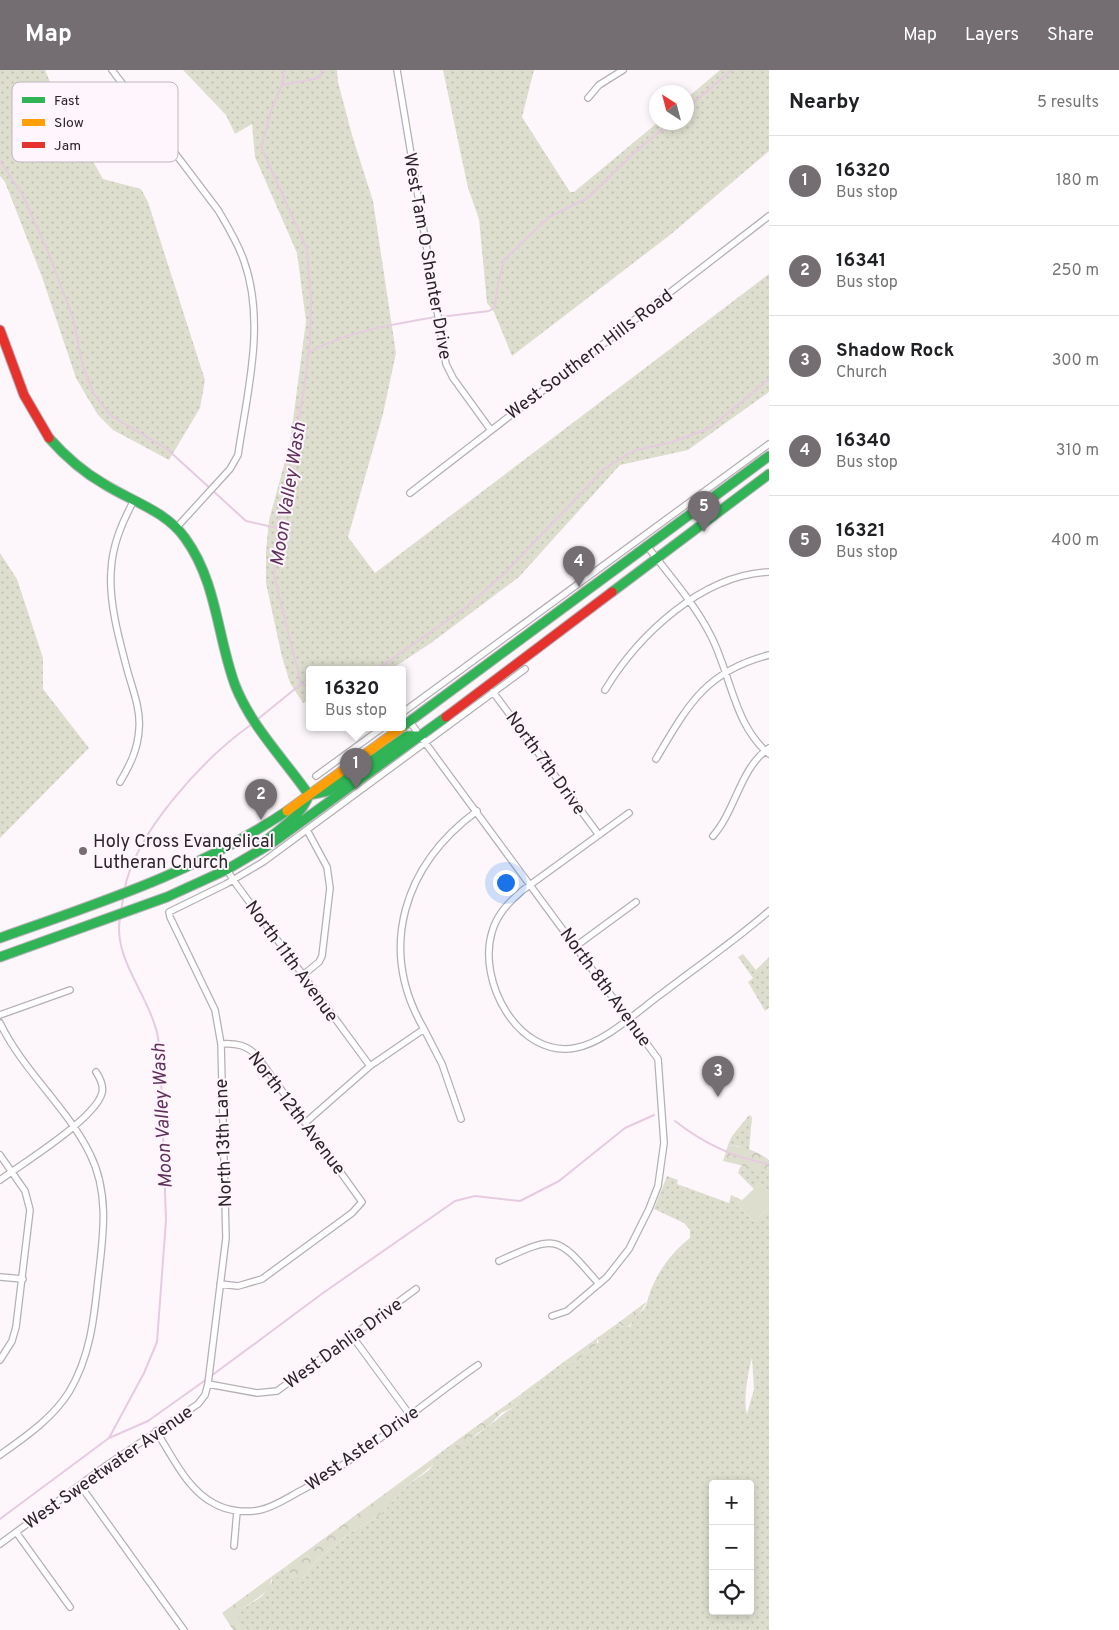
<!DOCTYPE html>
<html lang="en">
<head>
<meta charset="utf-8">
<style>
  :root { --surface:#fff; --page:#f6f6f6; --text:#202124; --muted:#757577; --line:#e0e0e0; --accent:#746e73 }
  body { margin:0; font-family:Overpass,sans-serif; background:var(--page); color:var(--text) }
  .controls { position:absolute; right:15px; bottom:15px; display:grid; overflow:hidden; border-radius:5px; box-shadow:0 2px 8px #0003 }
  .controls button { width:45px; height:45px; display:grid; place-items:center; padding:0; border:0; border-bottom:1px solid var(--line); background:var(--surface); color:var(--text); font:25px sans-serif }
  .compass { position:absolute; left:649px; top:15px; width:45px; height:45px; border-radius:50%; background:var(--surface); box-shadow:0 2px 8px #0003; rotate:324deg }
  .you { position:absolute; left:505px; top:812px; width:18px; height:18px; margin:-12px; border:4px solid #fff; border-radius:50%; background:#1a73e8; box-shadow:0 0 0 8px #1a73e833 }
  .badge { display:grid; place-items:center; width:32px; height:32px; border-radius:50%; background:var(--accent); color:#fff; font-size:16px; font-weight:700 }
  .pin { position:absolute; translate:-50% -41px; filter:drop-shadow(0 1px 2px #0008) }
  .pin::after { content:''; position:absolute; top:26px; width:18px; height:15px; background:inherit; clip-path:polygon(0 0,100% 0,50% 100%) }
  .popup { position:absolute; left:306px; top:596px; width:100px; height:65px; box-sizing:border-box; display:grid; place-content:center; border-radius:5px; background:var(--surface); filter:drop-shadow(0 1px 4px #0005); font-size:16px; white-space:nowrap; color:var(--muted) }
  .popup b { font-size:19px; color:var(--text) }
  .popup::after { content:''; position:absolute; left:50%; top:100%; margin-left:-10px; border:10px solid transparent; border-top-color:var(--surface) }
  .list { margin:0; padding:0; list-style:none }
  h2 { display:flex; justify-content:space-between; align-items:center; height:65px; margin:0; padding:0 20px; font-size:21px }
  h2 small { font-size:16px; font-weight:400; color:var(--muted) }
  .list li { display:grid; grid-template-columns:32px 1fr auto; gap:15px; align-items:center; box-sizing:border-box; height:90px; padding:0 20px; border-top:1px solid var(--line) }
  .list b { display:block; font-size:19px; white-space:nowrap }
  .list p { margin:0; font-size:16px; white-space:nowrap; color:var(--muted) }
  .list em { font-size:16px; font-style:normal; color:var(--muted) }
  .icon { flex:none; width:28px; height:28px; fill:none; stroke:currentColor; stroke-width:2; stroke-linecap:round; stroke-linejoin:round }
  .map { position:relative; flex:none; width:769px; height:1560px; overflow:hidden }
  header { display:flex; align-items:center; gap:30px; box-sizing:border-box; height:70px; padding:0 25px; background:var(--accent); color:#fff }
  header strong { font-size:24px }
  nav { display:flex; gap:28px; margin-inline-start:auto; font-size:18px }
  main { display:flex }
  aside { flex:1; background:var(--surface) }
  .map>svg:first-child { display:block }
</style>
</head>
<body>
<header>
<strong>Map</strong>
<nav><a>Map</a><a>Layers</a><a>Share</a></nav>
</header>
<main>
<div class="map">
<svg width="769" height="1560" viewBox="0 0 769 1560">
  <defs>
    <pattern id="grass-dots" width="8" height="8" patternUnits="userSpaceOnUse" patternTransform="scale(1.25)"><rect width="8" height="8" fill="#dedecf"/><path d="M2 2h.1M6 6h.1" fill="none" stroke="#bfbeb2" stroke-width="1.8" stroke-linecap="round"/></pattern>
    <pattern id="forest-crowns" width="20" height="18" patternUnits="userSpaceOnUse" patternTransform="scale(1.25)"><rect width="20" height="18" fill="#dedecf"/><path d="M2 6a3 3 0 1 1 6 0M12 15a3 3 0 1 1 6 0" fill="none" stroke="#bfbeb2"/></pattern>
  </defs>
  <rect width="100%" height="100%" fill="#fdf7fc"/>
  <path fill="url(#grass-dots)" fill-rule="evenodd" d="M0 0H45L55 24 103 109 141 119 148 132 205 310 200 338 169 390 113 360 98 345 87 327 76 308 42 207 5 112 0 106Z
    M183 0H337L338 12 352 65 373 131 396 283 383 344 348 467 375 503 769 204V322L688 380 620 395 519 507 431 573 390 600H310V629L303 633 290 613 282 587 266 513V481L269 450 290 373 306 251 297 183 255 87 252 54 235 64 226 45Z
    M443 0H534L522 47 570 122H574L657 53 686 52 687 28 720 0H769V81L670 165 512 286 494 242 487 233 479 149 468 118Z
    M0 483 17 509 43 588V619L89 678 0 768Z
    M743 884 756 900 769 887V938L765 941 748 912 753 908 738 887Z
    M749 1045 752 1047 749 1081 739 1076 728 1075C732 1063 741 1056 749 1045Z
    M744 1095 769 1102V1122L760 1113 754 1119 738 1103 740 1097Z
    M667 1106 678 1110 677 1114 729 1133 731 1125 742 1130 737 1135 754 1152 769 1138V1560H240C230 1539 250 1536 262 1526 265 1523 268 1516 272 1512L271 1507 285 1497 294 1508H303L317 1490 350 1463 381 1444 408 1415 429 1400 433 1395 432 1389 452 1374 460 1378C468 1370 477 1365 486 1358 497 1351 502 1343 516 1336L521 1324 565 1291 570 1294 577 1291 599 1272 597 1268 618 1253 622 1257H630C633 1248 638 1245 644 1239 646 1237 650 1221 652 1217 661 1197 673 1181 690 1168V1160L684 1153 654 1139ZM752 1288 754 1319 747 1344C743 1330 748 1302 752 1288ZM713 1414H750V1541H713Z"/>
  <path fill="url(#forest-crowns)" d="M728 1075C742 1076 758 1081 769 1090V1102L723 1091Z
    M646 1232C646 1236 630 1256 626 1259L618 1253Z
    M597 1268V1274L577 1291 570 1294 565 1291Z
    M521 1324 516 1336 501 1343 488 1357 476 1364 460 1379 452 1374Z
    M432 1389 433 1395 408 1415 381 1444 350 1463 317 1490 303 1508H294L285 1497Z
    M271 1507C273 1532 227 1532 240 1560H233L222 1543Z"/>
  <path fill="#dedecf" d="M760 1113 769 1122V1138L754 1152 737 1135Z"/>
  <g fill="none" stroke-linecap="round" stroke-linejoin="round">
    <path stroke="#e6cbe1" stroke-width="2" d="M282 15 319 8 322 0
      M686 39 732 0
      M0 91 22 124 47 179 73 248 83 297 94 324 110 345 167 379 246 451 277 458
      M440 247 489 241 495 237 497 219 504 190 549 147 588 128 633 84 671 52
      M309 283C343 262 396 254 435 247
      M376 600 464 539 505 503 604 399 633 381 672 372 710 358 769 309
      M301 614 310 617
      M258 649 301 614 274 505 278 458 304 319 310 271 311 228 307 179 261 77 272 38 282 15 284 0
      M124 822C134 763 204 688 252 654
      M121 841 123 829
      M675 1051C703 1073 734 1088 769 1094
      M211 1306 323 1223 455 1131 475 1126 520 1131 559 1111 625 1058 654 1045
      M109 1368 148 1351 207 1309
      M0 1449 109 1368 144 1303 157 1272 166 1150 160 979C158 971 158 963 155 956 145 921 113 886 120 848"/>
    <defs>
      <path id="street" d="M112 0 218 140C228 157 238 173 244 191 266 253 247 323 238 385L230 399 177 457
        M397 0 446 294 453 308 490 359
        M588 28 599 15 623 0
        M410 423 769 146
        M647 476C669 505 695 534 711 566 731 605 734 655 769 684
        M605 620C639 564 702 505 769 502
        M493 622 599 765
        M402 643 769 374
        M410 652 658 989 664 1073 658 1116 649 1139 629 1179 607 1207 567 1241 552 1246
        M656 689C687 637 705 601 769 585
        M316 706 382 658
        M120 712C130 695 138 679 139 659 141 639 132 618 127 599 119 569 109 533 111 502 112 475 122 453 134 430
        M629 743 523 820C509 832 497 844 492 862 477 911 518 988 575 978 605 973 640 939 664 922 699 895 736 870 769 841
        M713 766C736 740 740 698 769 678
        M217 784 236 814 370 996
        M576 876 636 832
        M303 905 319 892 322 886 330 818 327 797 307 760
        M0 945 70 920
        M0 953C23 1001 67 1037 90 1084 110 1124 103 1167 98 1210 94 1249 90 1287 69 1322 52 1349 25 1367 0 1385
        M424 959 442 994 461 1049
        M305 1053 370 996 424 959C377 878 404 795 477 741
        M0 1085 25 1121 30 1140 16 1257 12 1271 0 1290
        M0 1110C23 1093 95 1049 102 1023 104 1015 100 1008 96 1002
        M499 1191C559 1164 556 1165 599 1214
        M0 1207 23 1209
        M220 1214 238 1216 262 1209 352 1143 362 1132 257 986C247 975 236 973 221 974
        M352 1266 410 1345
        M208 1314 257 1323 277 1321 416 1219
        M156 1361C173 1387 187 1420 215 1434 228 1441 245 1443 260 1440 275 1437 290 1426 304 1419 366 1384 420 1335 478 1295
        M80 1415 184 1560
        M16 1462 70 1537
        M0 1474 107 1395 198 1334 205 1325 208 1314 226 1168 221 974 215 940 170 847 169 842 226 814 263 792 525 599
        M234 1476 237 1441"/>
      <path id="fast" d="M49 368C65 386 83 402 104 414 131 431 166 441 185 468 217 512 217 566 235 615 251 656 284 689 309 725
        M612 522 769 404
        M402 657 769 386
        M309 725 328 721 407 666H420
        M259 777C276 760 300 749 309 725
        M0 868C104 831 194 803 287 741
        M0 887 167 827 226 800 272 773 446 647"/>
      <path id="slow" d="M287 741 401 658"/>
      <path id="jam" d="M0 260 24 325 49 368
        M446 647 612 522"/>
    </defs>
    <use href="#street" stroke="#b4b0b4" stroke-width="8"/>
    <use href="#fast" stroke="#b4b0b4" stroke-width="11"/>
    <use href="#slow" stroke="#b4b0b4" stroke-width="11"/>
    <use href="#jam" stroke="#b4b0b4" stroke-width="11"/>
    <use href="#street" stroke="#fffeff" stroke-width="5.5"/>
    <use href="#fast" stroke="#30b455" stroke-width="9"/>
    <use href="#slow" stroke="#ff9f0a" stroke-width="9"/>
    <use href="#jam" stroke="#e5322d" stroke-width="9"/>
  </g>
  <circle fill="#746e73" stroke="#fff5fd" stroke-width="2" cx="83" cy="781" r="5"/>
  <g text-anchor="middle" stroke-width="4" stroke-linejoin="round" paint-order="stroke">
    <g font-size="18" fill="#2a2529" stroke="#fff5fd">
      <text transform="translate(428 186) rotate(80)" y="6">West Tam O Shanter Drive</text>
      <text transform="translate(589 284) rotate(-37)" y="6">West Southern Hills Road</text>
      <text transform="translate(546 693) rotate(54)" y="6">North 7th Drive</text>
      <text transform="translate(292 891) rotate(54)" y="6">North 11th Avenue</text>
      <text transform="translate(606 917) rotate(54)" y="6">North 8th Avenue</text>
      <text transform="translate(297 1043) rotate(53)" y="6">North 12th Avenue</text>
      <text transform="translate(223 1073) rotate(-92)" y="6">North 13th Lane</text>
      <text transform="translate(343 1273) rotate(-36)" y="6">West Dahlia Drive</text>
      <text transform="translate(362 1378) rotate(-35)" y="6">West Aster Drive</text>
      <text transform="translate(108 1397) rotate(-35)" y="6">West Sweetwater Avenue</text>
    </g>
    <g font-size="18" fill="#2a2529" stroke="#fff5fd" text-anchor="start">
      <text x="93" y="777">Holy Cross Evangelical<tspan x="93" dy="21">Lutheran Church</tspan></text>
    </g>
    <g font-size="19" font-style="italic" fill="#60325b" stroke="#fff5fd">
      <text transform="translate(287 424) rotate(-81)" y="7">Moon Valley Wash</text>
      <text transform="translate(161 1046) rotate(-93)" y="7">Moon Valley Wash</text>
    </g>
  </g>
  <rect x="12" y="12" width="166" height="80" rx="8" fill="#fff5fd" stroke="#bfb7bd" stroke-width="1"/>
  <rect x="22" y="27" width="23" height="6" fill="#30b455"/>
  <rect x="22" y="49" width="23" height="7" fill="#ff9f0a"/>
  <rect x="22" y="72" width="23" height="6" fill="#e5322d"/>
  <g font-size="14" fill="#2a2529">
    <text x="54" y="35">Fast</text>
    <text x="54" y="57">Slow</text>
    <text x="54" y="80">Jam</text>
  </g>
</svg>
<div class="controls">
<button>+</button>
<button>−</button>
<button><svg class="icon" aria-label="locate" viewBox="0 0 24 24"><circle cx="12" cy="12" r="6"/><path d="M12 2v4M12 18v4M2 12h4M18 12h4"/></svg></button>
</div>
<svg class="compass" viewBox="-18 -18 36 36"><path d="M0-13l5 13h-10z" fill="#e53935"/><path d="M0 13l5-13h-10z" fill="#757577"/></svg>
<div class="you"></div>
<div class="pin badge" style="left:356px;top:719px">1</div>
<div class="popup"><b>16320</b>Bus stop</div>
<div class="pin badge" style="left:261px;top:750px">2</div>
<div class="pin badge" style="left:718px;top:1027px">3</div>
<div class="pin badge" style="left:579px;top:517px">4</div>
<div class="pin badge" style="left:704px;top:462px">5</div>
</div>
<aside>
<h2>Nearby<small>5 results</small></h2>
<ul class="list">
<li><span class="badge">1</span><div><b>16320</b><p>Bus stop</p></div><em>180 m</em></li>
<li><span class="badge">2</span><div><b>16341</b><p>Bus stop</p></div><em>250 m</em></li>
<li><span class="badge">3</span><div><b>Shadow Rock</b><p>Church</p></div><em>300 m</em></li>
<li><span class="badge">4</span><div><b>16340</b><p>Bus stop</p></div><em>310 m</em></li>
<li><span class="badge">5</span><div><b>16321</b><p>Bus stop</p></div><em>400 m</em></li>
</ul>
</aside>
</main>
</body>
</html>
